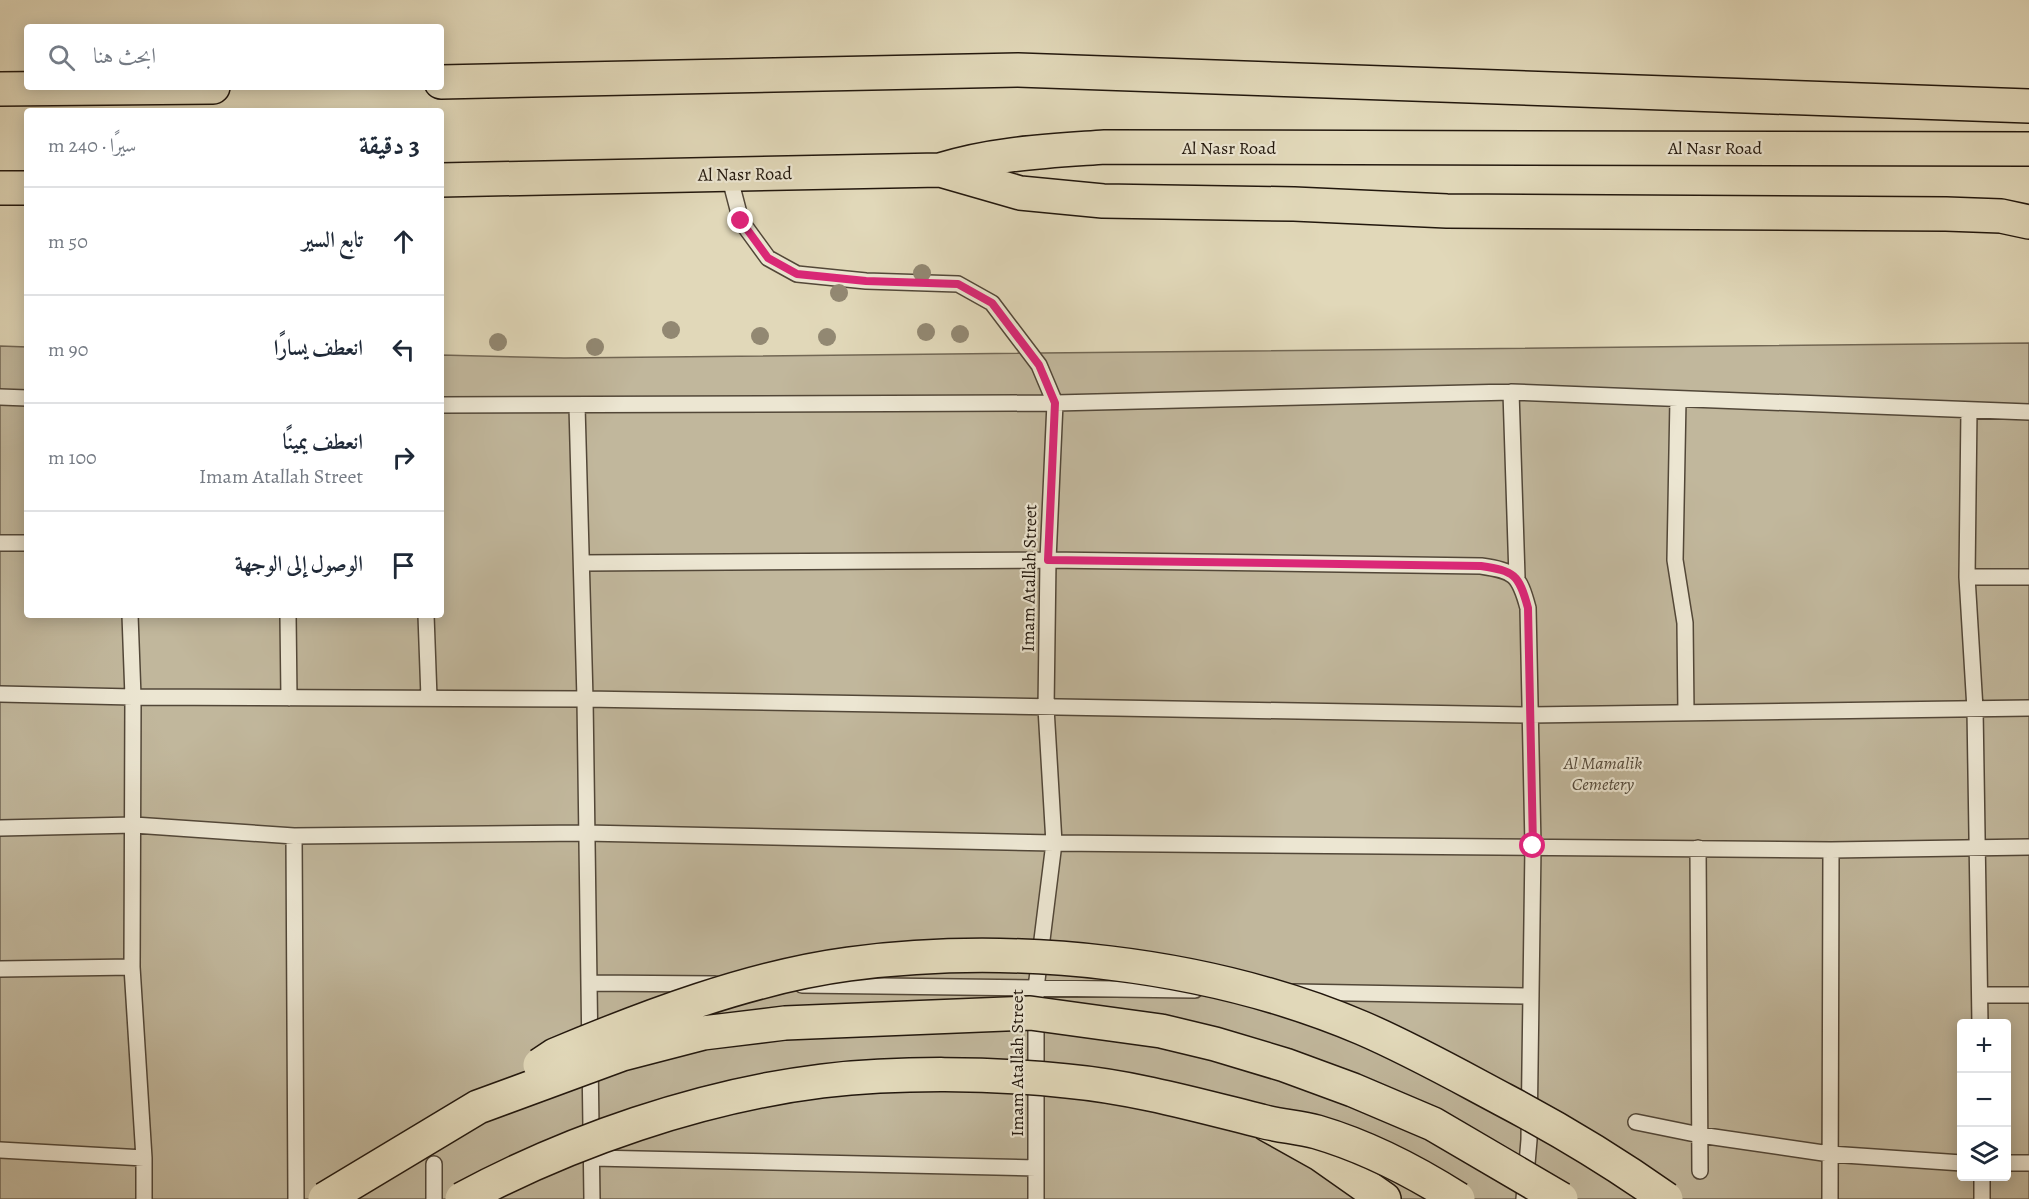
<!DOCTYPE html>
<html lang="ar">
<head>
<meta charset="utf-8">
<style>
  :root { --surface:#fff; --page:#f6f6f7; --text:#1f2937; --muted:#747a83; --line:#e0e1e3 }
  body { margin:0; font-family:Alegreya,Amiri,serif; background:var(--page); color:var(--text); direction:rtl }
  .controls { position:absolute; right:18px; bottom:18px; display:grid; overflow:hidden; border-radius:6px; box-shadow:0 3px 15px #0003 }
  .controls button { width:54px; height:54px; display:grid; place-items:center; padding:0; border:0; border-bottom:2px solid var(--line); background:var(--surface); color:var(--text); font:30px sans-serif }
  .stop { position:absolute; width:18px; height:18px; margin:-14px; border:4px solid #db2777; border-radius:50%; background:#fff }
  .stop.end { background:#db2777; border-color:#fff; box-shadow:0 2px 6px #0008 }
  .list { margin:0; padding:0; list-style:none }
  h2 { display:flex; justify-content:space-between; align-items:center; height:78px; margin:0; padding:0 24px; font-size:26px }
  h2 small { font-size:20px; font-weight:400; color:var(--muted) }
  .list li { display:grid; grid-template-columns:39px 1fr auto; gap:18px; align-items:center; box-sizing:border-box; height:108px; padding:0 24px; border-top:2px solid var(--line) }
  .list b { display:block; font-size:22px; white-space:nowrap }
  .list p { margin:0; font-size:20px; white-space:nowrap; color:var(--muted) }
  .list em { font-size:20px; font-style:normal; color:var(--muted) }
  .icon { flex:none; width:33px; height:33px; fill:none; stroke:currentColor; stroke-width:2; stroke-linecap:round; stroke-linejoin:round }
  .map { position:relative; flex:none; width:2029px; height:1199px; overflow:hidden; direction:ltr }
  .search { position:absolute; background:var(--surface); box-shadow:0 3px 15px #0003; left:24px; top:24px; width:420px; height:66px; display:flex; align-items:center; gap:15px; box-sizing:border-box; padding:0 21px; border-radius:6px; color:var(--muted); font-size:22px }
  .panel { position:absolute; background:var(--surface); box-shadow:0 3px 15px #0003; left:24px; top:108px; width:420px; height:510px; border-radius:6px; direction:rtl }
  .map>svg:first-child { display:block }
</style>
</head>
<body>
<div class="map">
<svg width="2029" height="1199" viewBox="0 0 2029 1199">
  <rect width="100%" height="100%" fill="#e1d8b9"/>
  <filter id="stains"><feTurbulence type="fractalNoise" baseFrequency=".00333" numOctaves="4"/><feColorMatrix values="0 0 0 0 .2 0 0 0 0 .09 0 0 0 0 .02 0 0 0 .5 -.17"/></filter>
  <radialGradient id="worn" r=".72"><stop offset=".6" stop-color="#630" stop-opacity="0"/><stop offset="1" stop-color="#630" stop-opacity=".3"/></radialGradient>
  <path fill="#c1b79c" stroke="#726754" stroke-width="1.5" fill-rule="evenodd" d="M2029 343V1199H0V346L27 347V615H441V355L564 358ZM1962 1024H2006V1176H1962Z"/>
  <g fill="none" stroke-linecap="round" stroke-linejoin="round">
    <defs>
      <path id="lane" d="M729 175 741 221 768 258 797 274 866 281 958 284 992 303 1039 365 1055 403 1048 560 1046 708 1054 843 1036 988V1199
        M1511 392 1517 577
        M0 397 27 398
        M1678 399 1675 560 1685 623 1686 713
        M441 405 1055 403 1511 392 2029 412
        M577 406 585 699 592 1199
        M1969 410 1967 577 1975 709 1980 1024
        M0 543H27
        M582 563 1048 560 1481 566C1514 571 1519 574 1528 608L1533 846 1529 1140 1524 1199
        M1967 577H2029
        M288 615 289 698
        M426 615 429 698
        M0 694 133 697 585 699 1530 715 2029 708
        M0 828 134 825 294 836 585 833 1054 843 1831 850 2029 847
        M294 836 296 1199
        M1698 848 1700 1171
        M0 969 132 967
        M589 983 715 984
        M802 985 1195 990
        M1294 992 1531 996
        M1980 995H2029
        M1636 1122 1700 1135 1830 1154 1962 1163
        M0 1150 144 1158 132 967 133 697 130 615
        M144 1158V1199
        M593 1158 1036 1168
        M2006 1163H2029
        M434 1164V1199
        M1982 1176V1199
        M1830 1199 1831 850"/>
      <path id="highway" d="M441 82 1018 70 2029 106
        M0 89 213 87
        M940 170 1020 193 1103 201 1294 204 1447 211 1946 214 2001 216 2029 222
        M441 180 940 170C994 153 1049 151 1105 147L2029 149
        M0 188H27
        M1268 1125 1320 1154 1384 1199"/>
    </defs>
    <use href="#lane" stroke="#524738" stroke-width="18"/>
    <use href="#highway" stroke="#22170d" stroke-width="36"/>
    <use href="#lane" stroke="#ece6d2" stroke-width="15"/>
    <use href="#highway" stroke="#e1d8b9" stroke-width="33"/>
    <defs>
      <path id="highway-bridge" d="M540 1065 555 1055C646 1017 751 977 849 964 1016 942 1206 962 1362 1028 1411 1049 1457 1075 1504 1100 1561 1130 1614 1162 1666 1199
        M325 1199 478 1107 622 1054 703 1033 785 1023 1030 1013 1161 1031 1215 1044 1285 1065 1353 1090 1433 1124 1561 1199
        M462 1199C570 1141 701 1096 822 1081 899 1072 991 1073 1067 1081 1133 1087 1197 1105 1261 1121 1279 1126 1299 1127 1317 1132 1368 1147 1414 1171 1458 1199"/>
    </defs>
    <use href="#highway-bridge" stroke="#22170d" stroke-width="36" stroke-linecap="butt"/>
    <use href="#highway-bridge" stroke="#e1d8b9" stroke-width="33"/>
  </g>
  <g fill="#928872">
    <circle cx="922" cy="273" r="9"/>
    <circle cx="839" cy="293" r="9"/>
    <circle cx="671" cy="330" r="9"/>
    <circle cx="926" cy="332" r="9"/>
    <circle cx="960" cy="334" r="9"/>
    <circle cx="760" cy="336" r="9"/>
    <circle cx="827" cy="337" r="9"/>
    <circle cx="498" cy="342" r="9"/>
    <circle cx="595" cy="347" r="9"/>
  </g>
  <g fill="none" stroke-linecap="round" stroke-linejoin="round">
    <path stroke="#db2777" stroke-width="8" d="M741 221 768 258 797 274 866 281 958 284 992 303 1039 365 1055 403 1048 560 1481 566C1514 571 1519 574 1528 608L1533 846"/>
  </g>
  <g text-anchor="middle" stroke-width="4.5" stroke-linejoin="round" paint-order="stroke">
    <g font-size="18" fill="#22170d" stroke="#ece6d2">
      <text x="1229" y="154">Al Nasr Road</text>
      <text x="1715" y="154">Al Nasr Road</text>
      <text transform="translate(745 174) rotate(-1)" y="6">Al Nasr Road</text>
      <text transform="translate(1029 578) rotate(-89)" y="6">Imam Atallah Street</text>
      <text transform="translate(1017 1063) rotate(-90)" y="6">Imam Atallah Street</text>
    </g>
    <g font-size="18" font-style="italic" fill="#524738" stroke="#ece6d2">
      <text x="1603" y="769">Al Mamalik<tspan x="1603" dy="21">Cemetery</tspan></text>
    </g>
  </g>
  <rect width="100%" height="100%" filter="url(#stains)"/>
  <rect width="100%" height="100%" fill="url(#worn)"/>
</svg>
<div class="controls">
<button>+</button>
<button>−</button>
<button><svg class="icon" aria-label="layers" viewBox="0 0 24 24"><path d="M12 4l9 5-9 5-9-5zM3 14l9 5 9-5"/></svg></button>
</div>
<div class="stop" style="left:1533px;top:846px"></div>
<div class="stop end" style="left:741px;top:221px"></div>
<div class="search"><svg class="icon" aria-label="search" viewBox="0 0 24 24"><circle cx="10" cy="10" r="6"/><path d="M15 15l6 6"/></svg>ابحث هنا</div>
<section class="panel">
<h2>3 دقيقة<small>سيرًا · 240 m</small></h2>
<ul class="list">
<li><svg class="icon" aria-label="ahead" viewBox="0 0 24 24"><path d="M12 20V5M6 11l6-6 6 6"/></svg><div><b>تابع السير</b></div><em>50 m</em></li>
<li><svg class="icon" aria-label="left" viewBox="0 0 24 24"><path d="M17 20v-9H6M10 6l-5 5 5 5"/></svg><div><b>انعطف يسارًا</b></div><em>90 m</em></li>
<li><svg class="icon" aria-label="right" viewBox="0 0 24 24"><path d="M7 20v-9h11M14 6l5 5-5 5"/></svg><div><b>انعطف يمينًا</b><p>Imam Atallah Street</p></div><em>100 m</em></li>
<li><svg class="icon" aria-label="arrive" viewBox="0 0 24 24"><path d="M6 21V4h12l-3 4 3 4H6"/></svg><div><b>الوصول إلى الوجهة</b></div></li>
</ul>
</section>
</div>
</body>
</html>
